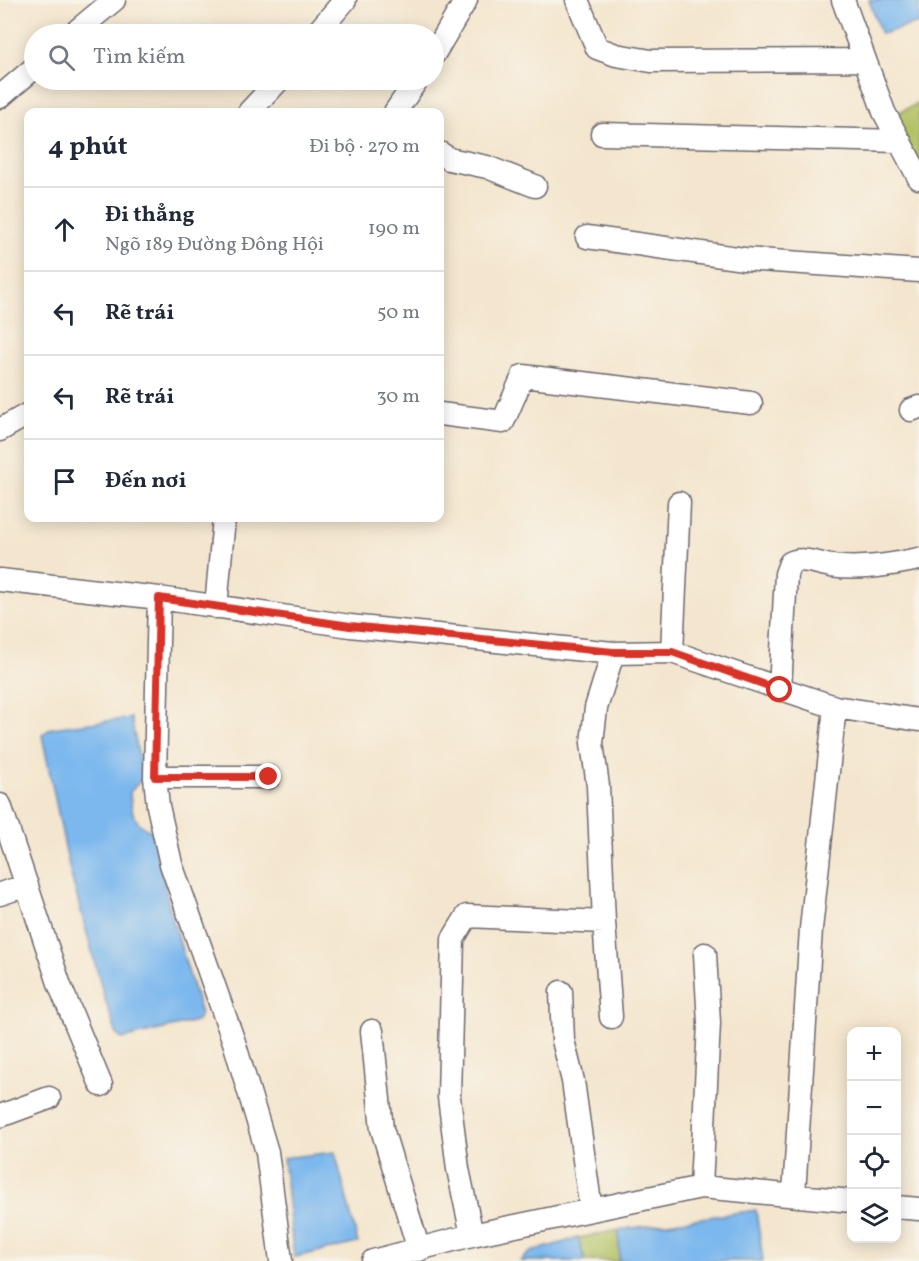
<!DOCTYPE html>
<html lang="vi">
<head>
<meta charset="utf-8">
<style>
  :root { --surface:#fff; --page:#f2f2f3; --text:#1f2937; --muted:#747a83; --line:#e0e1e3 }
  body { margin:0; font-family:Vollkorn,serif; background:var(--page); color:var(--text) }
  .controls { position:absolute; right:18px; bottom:18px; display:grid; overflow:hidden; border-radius:12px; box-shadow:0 3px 15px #0003 }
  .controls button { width:54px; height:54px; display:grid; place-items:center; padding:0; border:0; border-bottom:2px solid var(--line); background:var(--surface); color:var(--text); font:30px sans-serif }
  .stop { position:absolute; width:18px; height:18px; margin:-14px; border:4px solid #d93025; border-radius:50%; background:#fff }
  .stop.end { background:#d93025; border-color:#fff; box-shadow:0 2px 6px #0008 }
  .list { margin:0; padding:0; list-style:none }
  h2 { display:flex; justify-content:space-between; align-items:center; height:78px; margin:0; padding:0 24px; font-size:26px }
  h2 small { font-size:20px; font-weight:400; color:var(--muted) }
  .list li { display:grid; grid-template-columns:39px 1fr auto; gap:18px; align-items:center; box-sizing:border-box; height:84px; padding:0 24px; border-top:2px solid var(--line) }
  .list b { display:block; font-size:22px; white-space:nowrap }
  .list p { margin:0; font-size:20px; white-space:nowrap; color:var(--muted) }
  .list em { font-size:20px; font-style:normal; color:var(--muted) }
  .icon { flex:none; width:33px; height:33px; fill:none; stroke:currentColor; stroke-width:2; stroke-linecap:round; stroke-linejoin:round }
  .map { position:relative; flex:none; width:919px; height:1261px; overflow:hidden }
  .search { position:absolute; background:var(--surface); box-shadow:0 3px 15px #0003; left:24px; top:24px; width:420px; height:66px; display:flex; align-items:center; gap:15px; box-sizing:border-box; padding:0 21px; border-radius:33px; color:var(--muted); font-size:22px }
  .panel { position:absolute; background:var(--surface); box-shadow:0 3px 15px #0003; left:24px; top:108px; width:420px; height:414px; border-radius:12px }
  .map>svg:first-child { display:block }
</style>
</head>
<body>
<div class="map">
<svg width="919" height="1261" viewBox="0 0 919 1261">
  <rect width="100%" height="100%" fill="#f7f3e8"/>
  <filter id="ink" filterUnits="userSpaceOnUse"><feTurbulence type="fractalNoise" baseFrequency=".0167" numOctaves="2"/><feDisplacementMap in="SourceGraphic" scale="12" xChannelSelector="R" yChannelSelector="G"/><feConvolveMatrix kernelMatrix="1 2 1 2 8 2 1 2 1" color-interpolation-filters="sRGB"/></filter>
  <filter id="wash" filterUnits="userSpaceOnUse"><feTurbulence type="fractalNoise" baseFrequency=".008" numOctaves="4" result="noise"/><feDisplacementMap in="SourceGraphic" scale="24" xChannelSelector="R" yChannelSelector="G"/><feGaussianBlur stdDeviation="1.35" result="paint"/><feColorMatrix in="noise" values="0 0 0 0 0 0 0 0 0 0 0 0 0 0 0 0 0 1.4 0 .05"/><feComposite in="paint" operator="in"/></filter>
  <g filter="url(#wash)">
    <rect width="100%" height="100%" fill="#f4e6ce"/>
    <path fill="#b2c164" stroke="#6a7250" stroke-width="1.5" d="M919 103V166L893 115Z
      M619 1230V1261H585L578 1238Z"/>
    <path fill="#7cb8ee" stroke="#4f6d94" stroke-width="1.5" d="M869 0H919V23L881 34Z
      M131 718 143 778 130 792C131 812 133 824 153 832L170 910 201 1014 196 1021 122 1039 117 1035 104 996 70 871 42 735 51 728Z
      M335 1152 358 1243 294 1257 283 1158Z
      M756 1210 763 1261H619V1230Z
      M578 1238 585 1261H520L531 1252Z"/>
  </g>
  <g filter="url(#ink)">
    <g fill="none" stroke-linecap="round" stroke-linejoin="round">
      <defs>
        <path id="minor" d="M577 0 597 48 616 55 651 61 865 60
          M843 0 884 112 919 178
          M73 34 114 0
          M316 34 345 0
          M434 54 466 0
          M0 97 34 68
          M249 112 279 80
          M395 112 417 80
          M602 134 900 141
          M440 153 449 159 487 167 535 186
          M587 237 744 259 919 271
          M911 410 919 407
          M440 414 503 422 523 376 751 403
          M0 430 28 414
          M0 580 159 598 350 626 613 653 672 652 835 707 919 720
          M159 598 155 777 158 806 171 864 234 1042 267 1152 281 1261
          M216 607 224 518
          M672 652 679 503
          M780 690 786 574 790 563C801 556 819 564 831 566 860 570 890 565 919 559
          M155 777H269
          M0 805 60 986 101 1085
          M0 894 27 885
          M604 922 611 1017
          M561 992 563 1040 573 1081 591 1210
          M372 1031 382 1129 419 1250
          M0 1116 49 1098
          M701 1187 709 1023 705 954
          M794 1194 811 929 835 707
          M896 1207 919 1209
          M472 1235 458 1169 449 1097 453 939 467 916 604 922 598 786 592 743 596 708 613 653
          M373 1261 472 1235 701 1187 852 1201"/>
      </defs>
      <use href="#minor" stroke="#6c676e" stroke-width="25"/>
      <use href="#minor" stroke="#fff" stroke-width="22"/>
    </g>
  </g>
  <g fill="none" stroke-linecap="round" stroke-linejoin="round" filter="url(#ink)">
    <path stroke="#d93025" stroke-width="8" d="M269 777H155L159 598 350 626 613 652H672L780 690"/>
  </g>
</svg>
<div class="controls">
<button>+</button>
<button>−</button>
<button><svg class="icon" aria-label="locate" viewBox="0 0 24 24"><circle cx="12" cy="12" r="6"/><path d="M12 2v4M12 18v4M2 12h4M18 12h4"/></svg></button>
<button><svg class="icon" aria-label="layers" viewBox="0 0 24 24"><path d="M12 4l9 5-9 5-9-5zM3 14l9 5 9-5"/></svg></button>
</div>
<div class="stop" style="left:780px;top:690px"></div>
<div class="stop end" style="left:269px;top:777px"></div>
<div class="search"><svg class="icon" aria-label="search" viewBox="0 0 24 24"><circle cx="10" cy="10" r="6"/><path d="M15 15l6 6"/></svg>Tìm kiếm</div>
<section class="panel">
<h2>4 phút<small>Đi bộ · 270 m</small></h2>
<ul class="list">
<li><svg class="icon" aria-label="ahead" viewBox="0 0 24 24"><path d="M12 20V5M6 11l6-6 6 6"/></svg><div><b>Đi thẳng</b><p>Ngõ 189 Đường Đông Hội</p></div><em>190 m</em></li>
<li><svg class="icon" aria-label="left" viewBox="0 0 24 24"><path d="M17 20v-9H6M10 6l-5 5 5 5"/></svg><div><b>Rẽ trái</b></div><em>50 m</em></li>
<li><svg class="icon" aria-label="left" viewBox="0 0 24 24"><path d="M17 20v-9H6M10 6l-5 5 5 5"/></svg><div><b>Rẽ trái</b></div><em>30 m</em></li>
<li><svg class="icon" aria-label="arrive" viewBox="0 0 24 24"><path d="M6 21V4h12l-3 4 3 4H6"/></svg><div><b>Đến nơi</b></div></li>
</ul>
</section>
</div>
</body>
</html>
